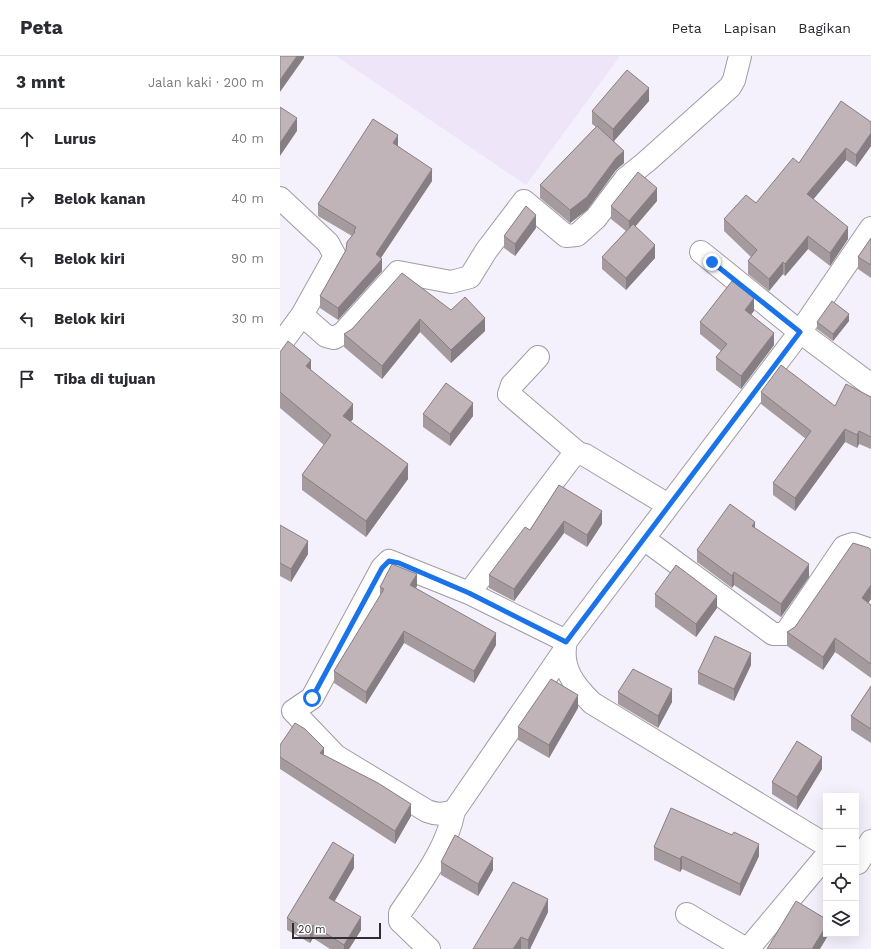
<!DOCTYPE html>
<html lang="id">
<head>
<meta charset="utf-8">
<style>
  :root { --surface:#fff; --page:#f7f7f7; --text:#2b2b33; --muted:#7c7c81; --line:#e1e1e2 }
  body { margin:0; font-family:"Work Sans",sans-serif; background:var(--page); color:var(--text) }
  .controls { position:absolute; right:12px; bottom:12px; display:grid; overflow:hidden; border-radius:0px; box-shadow:0 4px 16px #0002 }
  .controls button { width:36px; height:36px; display:grid; place-items:center; padding:0; border:0; border-bottom:1px solid var(--line); background:var(--surface); color:var(--text); font:20px sans-serif }
  .scale { position:absolute; left:12px; bottom:10px; width:89px; box-sizing:border-box; padding-left:4px; border:2px solid #302e32; border-top:0; font-size:11px; line-height:14px; white-space:nowrap; color:#302e32; -webkit-text-stroke:3px #fff; paint-order:stroke }
  .stop { position:absolute; width:12px; height:12px; margin:-9px; border:3px solid #1a73e8; border-radius:50%; background:#fff }
  .stop.end { background:#1a73e8; border-color:#fff; box-shadow:0 1px 4px #0008 }
  .list { margin:0; padding:0; list-style:none }
  h2 { display:flex; justify-content:space-between; align-items:center; height:52px; margin:0; padding:0 16px; font-size:17px }
  h2 small { font-size:13px; font-weight:400; color:var(--muted) }
  .list li { display:grid; grid-template-columns:26px 1fr auto; gap:12px; align-items:center; box-sizing:border-box; height:60px; padding:0 16px; border-top:1px solid var(--line) }
  .list b { display:block; font-size:15px; white-space:nowrap }
  .list em { font-size:13px; font-style:normal; color:var(--muted) }
  .icon { flex:none; width:22px; height:22px; fill:none; stroke:currentColor; stroke-width:2; stroke-linecap:round; stroke-linejoin:round }
  .map { position:relative; flex:none; width:591px; height:893px; overflow:hidden }
  header { display:flex; align-items:center; gap:24px; box-sizing:border-box; height:56px; padding:0 20px; background:var(--surface); border-bottom:1px solid var(--line) }
  header strong { font-size:19px }
  nav { display:flex; gap:22px; margin-inline-start:auto; font-size:14px }
  main { display:flex }
  aside { flex:1; background:var(--surface) }
  .map>svg:first-child { display:block }
</style>
</head>
<body>
<header>
<strong>Peta</strong>
<nav><a>Peta</a><a>Lapisan</a><a>Bagikan</a></nav>
</header>
<main>
<aside>
<h2>3 mnt<small>Jalan kaki · 200 m</small></h2>
<ul class="list">
<li><svg class="icon" aria-label="ahead" viewBox="0 0 24 24"><path d="M12 20V5M6 11l6-6 6 6"/></svg><div><b>Lurus</b></div><em>40 m</em></li>
<li><svg class="icon" aria-label="right" viewBox="0 0 24 24"><path d="M7 20v-9h11M14 6l5 5-5 5"/></svg><div><b>Belok kanan</b></div><em>40 m</em></li>
<li><svg class="icon" aria-label="left" viewBox="0 0 24 24"><path d="M17 20v-9H6M10 6l-5 5 5 5"/></svg><div><b>Belok kiri</b></div><em>90 m</em></li>
<li><svg class="icon" aria-label="left" viewBox="0 0 24 24"><path d="M17 20v-9H6M10 6l-5 5 5 5"/></svg><div><b>Belok kiri</b></div><em>30 m</em></li>
<li><svg class="icon" aria-label="arrive" viewBox="0 0 24 24"><path d="M6 21V4h12l-3 4 3 4H6"/></svg><div><b>Tiba di tujuan</b></div></li>
</ul>
</aside>
<div class="map">
<svg width="591" height="893" viewBox="0 0 591 893">
  <rect width="100%" height="100%" fill="#f5f1fc"/>
  <path fill="#eee6f8" d="M56 0H340L246 129Z"/>
  <g fill="none" stroke-linecap="round" stroke-linejoin="round">
    <defs>
      <path id="street" d="M0 142 48 187 55 200 22 259
        M421 196 520 276 591 329
        M0 289 22 259 46 280 54 282 63 277 118 216 171 226 190 221 206 195 244 145 286 180 297 179 316 162 346 122 366 106 450 31 454 24 460 0
        M258 301 232 329 229 338 298 397
        M364 483 493 578H505L564 491 573 488 591 494
        M189 537 291 402 298 397 305 399 388 449
        M284 595 174 755C164 758 157 759 147 755L56 700 13 655 32 642 102 512 109 505 189 537 286 585
        M546 789 312 647C294 629 280 612 286 585L520 276 591 172
        M578 807 591 785
        M407 858 466 893
        M149 893 120 865V857C142 824 166 795 174 755
        M468 893 546 800"/>
    </defs>
    <use href="#street" stroke="#a09ca6" stroke-width="24"/>
    <use href="#street" stroke="#fff" stroke-width="22"/>
  </g>
  <path fill="#a59b9f" d="M369 45 334 85 344 107 336 114 307 154 290 167 260 142V129L316 71 312 68V55Z
    M591 66V90L576 111 566 104 533 143 568 183 550 210 528 193 505 220 503 218 489 235 468 218V205L471 201 444 175V163L476 147 519 107Z
    M118 90 152 125 101 202 102 215 58 264 40 252V240L66 194 72 180 38 160V148Z
    M377 145 355 170 375 202 346 234 322 213V201L346 175 331 163V150Z
    M256 172 235 200 224 192V180Z
    M591 182V222L578 213V201Z
    M171 254 205 275 171 307 140 276 102 323 64 291V278Z
    M474 255 471 258 494 289 461 333 436 314V301L441 295 420 278V266Z
    M569 265 553 285 537 273V266Z
    M0 296 31 314 73 363 70 366 128 423 86 481 22 434V419L44 389 0 352Z
    M481 336 555 350 591 341V393L579 388 577 392 565 386 515 455 493 439V427L526 383 481 348Z
    M143 358 193 360 170 390 143 371Z
    M279 429 322 468 307 491 284 477 234 545 209 532V519L250 474Z
    M0 469 28 498 11 526 0 520Z
    M475 472 529 521 501 561 454 529 452 532 417 506V494Z
    M591 494V543L588 547 591 549V622L555 596 543 614 507 590V576L515 571Z
    M137 530 136 532 216 589 194 627 124 587 86 648 54 627V615L100 541V531Z
    M375 538 437 552 416 581 375 551Z
    M471 609 454 645 418 628V616Z
    M591 630V687L571 674V660Z
    M338 636 392 646 378 672 338 648Z
    M298 652 269 702 238 684V671Z
    M0 689 131 760 115 788 0 713Z
    M542 713 517 754 492 738V726Z
    M374 791 479 800 460 840 402 813 400 816 374 804Z
    M161 806 213 814 198 840 161 819Z
    M74 812 54 845 81 874 69 893H50L33 882 30 887 7 874V862Z
    M268 856 250 893H193Z"/>
  <path fill="#867e82" d="M17 0H24V2L0 36V24Z
    M369 32V45L333 86V73Z
    M17 62V75L0 100V87Z
    M591 77V90L576 111V99Z
    M118 79V91L113 87Z
    M566 92V104L527 151V138Z
    M344 95V107L336 114 307 154 290 167V154L336 102Z
    M152 113V125L96 209V198Z
    M377 132V145L349 178V165Z
    M256 159V172L235 200V188Z
    M568 171V183L550 210V197Z
    M528 180V193L505 220V208Z
    M375 189V202L346 234V222Z
    M102 203V215L58 264V252Z
    M503 206V218L489 235V223Z
    M474 242V255L465 266V254Z
    M569 258V265L553 285V278Z
    M205 262V275L171 307V294Z
    M140 263V276L102 323V310Z
    M494 277V289L461 333V320Z
    M31 304V319L26 310Z
    M193 347V360L170 390V378Z
    M73 348V363L63 376V360Z
    M565 373V386L515 455V442Z
    M579 375V388L577 392V379Z
    M128 408V423L86 481V465Z
    M322 455V468L307 491V479Z
    M284 465V477L234 545V533Z
    M475 466V478L472 470Z
    M28 485V498L11 526V513Z
    M529 508V521L501 561V548Z
    M454 516V529L452 532V520Z
    M137 518V530L130 541V529Z
    M591 529V543L582 556V542Z
    M437 540V552L416 581V568Z
    M124 575V587L86 648V636Z
    M216 577V589L194 627V615Z
    M555 582V596L543 614V601Z
    M471 597V609L454 645V633Z
    M392 633V646L378 672V660Z
    M298 639V652L269 702V689Z
    M44 692V705L40 697Z
    M542 701V713L517 754V741Z
    M131 748V760L115 788V775Z
    M479 788V800L460 840V828Z
    M74 799V812L49 855V842Z
    M402 800V813L400 816V803Z
    M213 802V814L198 840V828Z
    M268 843V856L250 893H248V884Z
    M81 861V874L69 893H64V889Z
    M33 869V882L30 887V875Z
    M546 870V878H549L540 893H532Z
    M241 881V893H233Z"/>
  <path fill="#c0b4b9" stroke="#867e82" d="M0 0H17L0 24Z
    M347 14 369 32 333 73 312 55Z
    M561 45 591 66V77L576 99 566 92 527 138 568 171 550 197 528 180 505 208 503 206 489 223 468 205 477 194 444 163 466 139 476 147 513 102 519 107Z
    M0 51 17 62 0 87Z
    M93 63 118 79 113 87 152 113 96 198 102 203 58 252 40 240 66 194 67 186 75 176 74 175 76 171 38 148Z
    M317 70 344 95 336 102 307 141 290 154 260 129Z
    M358 116 377 132 349 165 331 150Z
    M246 150 256 159 235 188 224 180Z
    M353 168 375 189 346 222 322 201Z
    M591 182V209L578 201Z
    M122 217 171 254 185 241 205 262 171 294 140 263 102 310 64 278 72 273Z
    M452 225 474 242 465 254 494 277 461 320 436 301 447 288 420 266Z
    M552 245 569 258 553 278 537 266Z
    M8 285 31 304 26 310 73 348 63 360 128 408 86 465 22 419 51 379 0 336V296Z
    M501 309 555 350 566 328 591 341V381L579 375 577 379 565 373 515 442 493 427 531 375 481 336Z
    M166 327 193 347 170 378 143 358Z
    M279 429 322 455 307 479 284 465 234 533 209 519 245 471 250 474Z
    M450 448 475 466 472 470 529 508 501 548 454 516 452 520 417 494Z
    M0 469 28 485 11 513 0 507Z
    M573 487 589 492 591 494V529L582 542 591 549V608L555 582 543 601 507 576 515 571Z
    M112 508 137 518 130 529 216 577 194 615 124 575 86 636 54 615 104 533 100 531Z
    M396 509 437 540 416 568 375 538Z
    M435 580 471 597 454 633 418 616Z
    M353 613 392 633 378 660 338 636Z
    M271 623 298 639 269 689 238 671Z
    M591 630V673L571 660Z
    M15 667 25 673 44 692 40 697 98 727 131 748 115 775 0 701V689Z
    M517 685 542 701 517 741 492 726Z
    M391 752 452 779 454 776 479 788 460 828 402 800 400 803 374 791Z
    M175 779 213 802 198 828 161 806Z
    M53 786 74 799 49 842 81 861 64 889 33 869 30 875 7 862Z
    M233 826 268 843 248 884 241 881 233 893H193Z
    M516 845 546 863V870L532 893H487Z"/>
  <g fill="none" stroke-linecap="round" stroke-linejoin="round">
    <path stroke="#1a73e8" stroke-width="5" d="M32 642 102 512 109 505 119 507 189 537 286 586 520 276 432 206"/>
  </g>
</svg>
<div class="controls">
<button>+</button>
<button>−</button>
<button><svg class="icon" aria-label="locate" viewBox="0 0 24 24"><circle cx="12" cy="12" r="6"/><path d="M12 2v4M12 18v4M2 12h4M18 12h4"/></svg></button>
<button><svg class="icon" aria-label="layers" viewBox="0 0 24 24"><path d="M12 4l9 5-9 5-9-5zM3 14l9 5 9-5"/></svg></button>
</div>
<div class="scale">20 m</div>
<div class="stop" style="left:32px;top:642px"></div>
<div class="stop end" style="left:432px;top:206px"></div>
</div>
</main>
</body>
</html>
